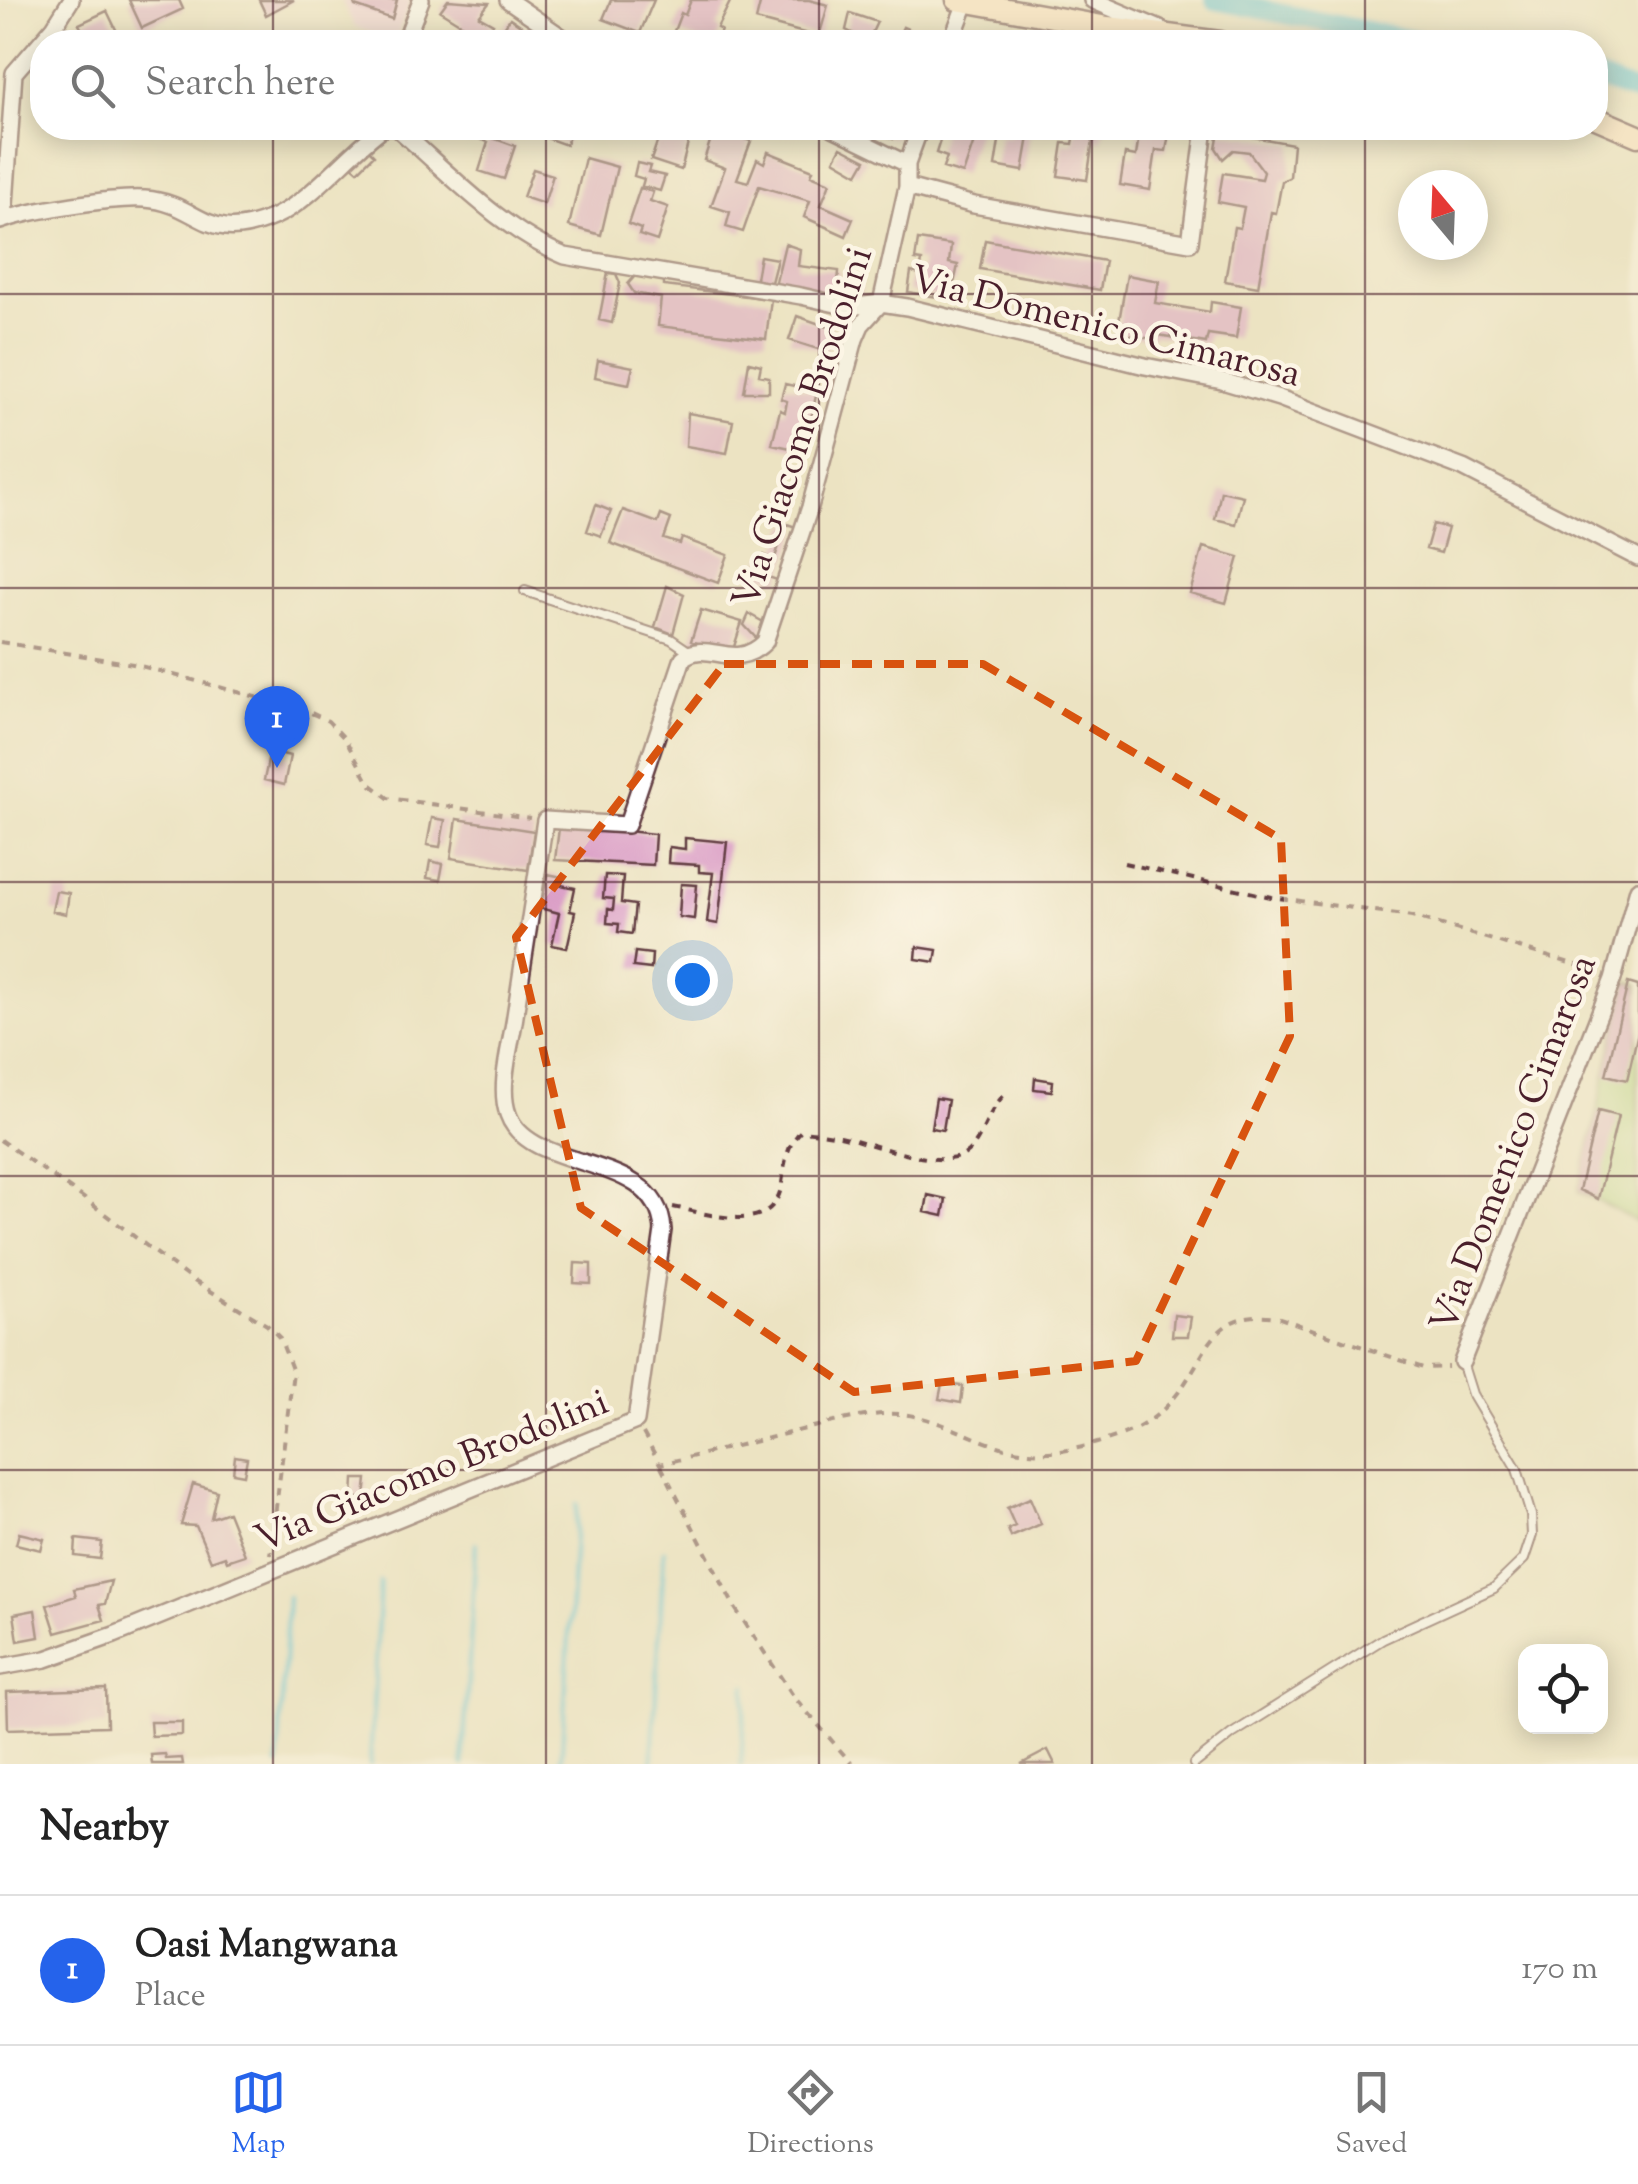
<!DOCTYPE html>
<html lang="en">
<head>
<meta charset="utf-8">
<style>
  :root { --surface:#fff; --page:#f2f2f2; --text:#222; --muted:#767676; --line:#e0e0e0; --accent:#2563eb }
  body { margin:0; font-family:"Sorts Mill Goudy",serif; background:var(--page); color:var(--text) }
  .controls { position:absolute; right:30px; bottom:30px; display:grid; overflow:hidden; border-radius:20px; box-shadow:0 5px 25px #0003 }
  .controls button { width:90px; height:90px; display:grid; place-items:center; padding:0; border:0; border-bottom:2px solid var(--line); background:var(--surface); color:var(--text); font:50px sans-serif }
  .compass { position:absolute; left:1398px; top:170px; width:90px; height:90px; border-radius:50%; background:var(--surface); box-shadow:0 5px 25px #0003; rotate:341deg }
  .you { position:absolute; left:692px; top:980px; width:35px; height:35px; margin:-25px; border:8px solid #fff; border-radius:50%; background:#1a73e8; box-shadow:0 0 0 15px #1a73e833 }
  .badge { display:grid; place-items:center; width:65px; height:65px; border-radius:50%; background:var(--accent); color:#fff; font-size:32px; font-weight:700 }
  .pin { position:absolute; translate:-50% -82px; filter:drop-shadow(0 2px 5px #0008) }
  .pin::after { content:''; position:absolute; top:52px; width:35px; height:30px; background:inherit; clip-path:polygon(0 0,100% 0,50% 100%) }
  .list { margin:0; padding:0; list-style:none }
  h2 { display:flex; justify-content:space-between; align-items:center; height:130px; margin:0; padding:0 40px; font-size:42px }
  h2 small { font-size:32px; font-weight:400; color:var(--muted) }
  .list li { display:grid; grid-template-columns:65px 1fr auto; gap:30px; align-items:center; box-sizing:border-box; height:150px; padding:0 40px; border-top:2px solid var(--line) }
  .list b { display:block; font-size:38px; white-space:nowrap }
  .list p { margin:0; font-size:32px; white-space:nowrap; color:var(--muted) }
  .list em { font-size:32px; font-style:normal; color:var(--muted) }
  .icon { flex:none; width:55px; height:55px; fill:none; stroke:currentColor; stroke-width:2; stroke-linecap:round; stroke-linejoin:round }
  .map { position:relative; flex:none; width:1638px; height:1764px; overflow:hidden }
  .search { position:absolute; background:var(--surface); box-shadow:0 5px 25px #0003; left:30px; right:30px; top:30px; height:110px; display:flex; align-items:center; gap:25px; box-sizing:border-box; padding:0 35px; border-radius:40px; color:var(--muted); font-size:38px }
  .sheet { height:280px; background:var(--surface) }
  nav { display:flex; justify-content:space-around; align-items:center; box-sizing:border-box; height:140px; border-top:2px solid var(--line); background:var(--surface); font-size:28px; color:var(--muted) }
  nav a { display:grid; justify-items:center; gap:5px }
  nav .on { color:var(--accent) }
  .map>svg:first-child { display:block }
</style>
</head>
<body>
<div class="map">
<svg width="1638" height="1764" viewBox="0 0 1638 1764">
  <rect width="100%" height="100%" fill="#fcf5e5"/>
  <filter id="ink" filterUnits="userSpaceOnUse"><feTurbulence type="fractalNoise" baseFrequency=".01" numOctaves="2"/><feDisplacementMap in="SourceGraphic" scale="20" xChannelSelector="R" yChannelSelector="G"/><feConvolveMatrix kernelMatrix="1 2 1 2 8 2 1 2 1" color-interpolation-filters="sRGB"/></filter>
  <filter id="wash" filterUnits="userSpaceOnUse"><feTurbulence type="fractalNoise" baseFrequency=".0048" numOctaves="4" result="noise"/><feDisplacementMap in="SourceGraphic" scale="40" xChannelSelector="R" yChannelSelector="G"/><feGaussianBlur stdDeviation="2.25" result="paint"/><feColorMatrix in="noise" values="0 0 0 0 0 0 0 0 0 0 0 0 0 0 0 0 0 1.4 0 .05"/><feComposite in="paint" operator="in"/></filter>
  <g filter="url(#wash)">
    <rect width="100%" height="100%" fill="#ece3c2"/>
    <path fill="#f2cfe0" d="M341 0H411L395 41 355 27Z"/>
    <path fill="#b0d57e" stroke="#7d7a54" stroke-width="2.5" d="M1627 981 1638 984V1222L1579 1191Z"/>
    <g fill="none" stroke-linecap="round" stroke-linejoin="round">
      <path stroke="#5ac1d8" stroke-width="5" d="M278 1764 288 1597
        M370 1764 380 1582
        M463 1764 476 1544
        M561 1764 577 1504
        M652 1764 664 1551
        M741 1764 746 1686"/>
      <path stroke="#5ac1d8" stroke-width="20" d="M1215 0 1422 42
        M1596 78 1638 93"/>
    </g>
    <g id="blocks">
      <path fill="#da9cc6" d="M129 0H179L183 9 142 28Z
        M259 0H294L266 15Z
        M353 0H397L392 19 355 6Z
        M448 0 489 3 479 16 493 24 481 41 458 33 461 24 440 11Z
        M611 0H654L640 33 603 19Z
        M691 0H731L717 28 721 30 716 42H701L674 31 681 13 685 15Z
        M761 0H809L828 5 819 37 756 20Z
        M107 11 122 42H88L79 24Z
        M850 13 877 22 868 41 846 30Z
        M510 18 538 37 546 42H495Z
        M903 27 938 42H896Z
        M461 128H493L490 137 515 146 504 179 479 171 488 142 460 132Z
        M547 128H572L566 145 544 137Z
        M662 128H692L681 170 651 160Z
        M868 128H899L893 139Z
        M944 128 978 130 963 174 943 168 947 157 936 153Z
        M1012 128H1040L1039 132 1030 131 1023 171 995 166 1000 135 1010 136Z
        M1076 128H1104L1102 141 1093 140 1087 180 1058 176 1063 143 1073 144Z
        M1140 128H1170L1166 151 1156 150 1150 190 1120 185 1125 154 1136 156Z
        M714 129 751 141 737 179 748 182 757 159 764 163 768 152 813 170 811 175 830 183 821 205 853 219 846 236 804 217 810 201 759 186 743 232 726 227 730 212 711 206 725 168 704 160Z
        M1219 131 1293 144 1290 177 1282 181 1276 213 1271 212 1258 287 1225 281 1234 227 1240 228 1244 207 1218 202 1223 173 1262 179 1264 172 1249 152 1233 150 1223 159 1216 148Z
        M841 147 866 160 858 174 834 160Z
        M367 148 374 155 358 171 351 165Z
        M585 158 617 167 601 235 569 226Z
        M637 163 650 166 648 172 665 176 660 191 642 186 644 179 634 176Z
        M533 169 553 175 544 204 523 197Z
        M640 188 653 192 650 201 668 207 657 241 639 235 641 229 628 224Z
        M918 240 951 245 949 263 958 265 954 284 946 283 943 298 908 292 911 272 920 274 922 261 915 260Z
        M985 240 1105 261 1100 290 980 269Z
        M785 244 800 249 798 266 839 271 838 284 861 286 860 303 846 302 847 296 775 286Z
        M760 256 777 259 770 286 755 284Z
        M608 273 616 274 620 283 612 323 599 320Z
        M1127 275 1159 281 1155 303 1210 312 1211 302 1241 307 1236 338 1208 334 1206 343 1152 334V339L1117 333Z
        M635 276 664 279V286L771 299 766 339 658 326 661 298 634 293 628 284Z
        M797 316 834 329 827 352 789 340Z
        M598 360 633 367 629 384 595 377Z
        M749 362 761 365 759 375 769 377V392H744Z
        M785 384 817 391 804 451 772 444 780 410 785 412 787 401 781 399Z
        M688 413 733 421 727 453 686 446Z
        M1221 491 1243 496 1236 524 1215 519Z
        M596 505 611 511 601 536 587 531Z
        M623 510 658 523 661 515 671 519 664 539 680 544 682 538 728 555 718 583 610 543Z
        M787 524 799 528 780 581 756 573 764 555 774 560Z
        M1433 524 1448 528 1441 553 1426 549Z
        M1203 547 1239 557 1226 603 1190 593Z
        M667 586 684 594 673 634 655 627Z
        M701 610 742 622 732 653 691 641Z
        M749 614 765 623 757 639 744 625Z
        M270 751 290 756 284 785 264 780Z
        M432 818 445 820 440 847 427 845Z
        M457 819 534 831 528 870 451 858Z
        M591 827 655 834 653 865 555 860 559 828Z
        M685 838 727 842 718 924 707 922 713 873 699 872V865L668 863 669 847 685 849Z
        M430 861 443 864 440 880 427 878Z
        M548 874 562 877 561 885 575 888 570 911 575 912 567 948 552 945 559 913 540 908Z
        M605 875 623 876 621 903 635 905 632 934 618 932 619 924 607 923 608 909 613 910 614 899 603 898Z
        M681 884 697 885 694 919 679 917Z
        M56 891 69 893 66 914 52 911Z
        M917 947 937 950 935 962 916 959Z
        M635 952 652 954 651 969 633 967Z
        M1628 983 1638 986V1032L1627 1080 1606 1075Z
        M1035 1078 1053 1081 1052 1091 1034 1089Z
        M936 1098 948 1100 943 1130 931 1128Z
        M1598 1111 1618 1116 1598 1199 1579 1190Z
        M928 1195 946 1199 943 1216 925 1212Z
        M575 1263 591 1264V1284L574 1283Z
        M1174 1315 1191 1317 1188 1336H1172Z
        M942 1384 963 1386 961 1403 939 1399Z
        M235 1456 247 1458 244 1475 233 1473Z
        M354 1479H367L365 1498H353Z
        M193 1484 217 1491 211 1518 228 1512 245 1555 227 1561 225 1556 211 1561 196 1526 181 1525Z
        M1030 1498 1041 1524 1011 1537 1008 1529 1015 1526 1007 1508Z
        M19 1533 44 1539 41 1550 16 1544Z
        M76 1539 102 1542 100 1559 75 1556Z
        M111 1581 105 1604 99 1605 104 1620 56 1633 47 1605 76 1596 74 1589Z
        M35 1610 39 1637 18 1641 14 1614Z
        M106 1689 107 1726 8 1729 7 1692Z
        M150 1722H182V1735L151 1736Z
        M1048 1750 1055 1764H1021Z
        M165 1754 166 1759 182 1758 183 1764H152L151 1755Z"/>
    </g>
  </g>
  <g filter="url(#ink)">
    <use href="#blocks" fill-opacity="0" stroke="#623c42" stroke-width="2.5"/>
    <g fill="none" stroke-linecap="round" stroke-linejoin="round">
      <defs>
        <path id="service" d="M525 591 671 639 690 652
          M1194 1764 1232 1734 1383 1639 1494 1588 1524 1559 1532 1535 1531 1515 1517 1469 1472 1394 1462 1362"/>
        <path id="minor" d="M508 0 569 42
          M1092 0 1160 29
          M405 42 421 0
          M951 42 967 0
          M397 128C448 172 501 230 565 256L801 296 849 307 881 303 907 307 1145 366 1222 381 1279 398 1463 468 1638 558
          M833 128 907 164
          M907 187 974 205 1190 243 1205 128
          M4 219 14 73 54 27 71 0
          M0 221C31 210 113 197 145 199 201 203 205 248 276 216 314 198 348 153 383 128
          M1462 1362 1613 979 1638 889
          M0 1667 46 1659 114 1635 636 1421 663 1230C658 1150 529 1175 508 1114 498 1087 511 1045 515 1016 525 951 535 886 545 820L627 825 683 658C708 638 734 673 765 642L810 507 855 339 861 325 881 303 907 187V164L920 128"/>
        <path id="secondary" d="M957 0 1108 27 1220 42
          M1596 118 1638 136"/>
      </defs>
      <use href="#service" stroke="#623c42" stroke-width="12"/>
      <use href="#minor" stroke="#623c42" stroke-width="20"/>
      <use href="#secondary" stroke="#623c42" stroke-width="25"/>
      <path stroke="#623c42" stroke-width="4" stroke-dasharray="8 8" stroke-linecap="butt" d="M0 642 133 664 305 710 328 721 345 739 369 783 388 798 530 818
        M1124 863 1271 897 1412 916 1600 972
        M0 1140 81 1196 189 1278 267 1325 280 1338 293 1372 270 1555
        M673 1207C710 1214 774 1237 782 1183 785 1163 786 1146 801 1131 814 1132 827 1134 840 1136 869 1142 948 1175 970 1150 985 1133 987 1110 1009 1090
        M643 1433 660 1464C704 1454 749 1443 793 1432 822 1425 853 1416 883 1414 934 1410 973 1445 1021 1451 1053 1456 1088 1447 1118 1436 1140 1429 1159 1416 1174 1398 1208 1357 1210 1307 1277 1317L1423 1368 1448 1367
        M661 1466 735 1608 794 1697 852 1764"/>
      <use href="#service" stroke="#fff" stroke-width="8"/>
      <use href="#minor" stroke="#fff" stroke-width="15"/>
      <use href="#secondary" stroke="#fee5c5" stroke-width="20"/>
    </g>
  </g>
  <path d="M0 0H1638V1764H0ZM724 664H983L1281 839 1290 1036 1136 1361 854 1392 581 1208 516 937Z" fill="#ece3c2" fill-opacity=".55" fill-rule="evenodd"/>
  <path fill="none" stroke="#d8530f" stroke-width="8" stroke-dasharray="20 12" stroke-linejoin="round" d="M724 664H983L1281 839 1290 1036 1136 1361 854 1392 581 1208 516 937Z"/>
  <path fill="none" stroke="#4a1f2b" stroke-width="2.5" stroke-opacity="0.55" d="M273 0V42M546 0V42M819 0V42M1092 0V42M1365 0V42M273 128V1764M546 128V1764M819 128V1764M1092 128V1764M1365 128V1764M0 294H1638M0 588H1638M0 882H1638M0 1176H1638M0 1470H1638"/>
  <g text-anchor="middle" stroke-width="9" stroke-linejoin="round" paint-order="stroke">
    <g font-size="38" fill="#4a1f2b" stroke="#fcf5e5">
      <text transform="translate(1106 325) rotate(14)" y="13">Via Domenico Cimarosa</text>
      <text transform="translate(801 427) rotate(-72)" y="13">Via Giacomo Brodolini</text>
      <text transform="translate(1512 1143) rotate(-69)" y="13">Via Domenico Cimarosa</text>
      <text transform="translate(431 1469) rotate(-22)" y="13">Via Giacomo Brodolini</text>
    </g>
  </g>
</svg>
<div class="controls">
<button><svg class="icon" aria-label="locate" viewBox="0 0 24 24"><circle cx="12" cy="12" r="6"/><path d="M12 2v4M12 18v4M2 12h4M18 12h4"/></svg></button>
</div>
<svg class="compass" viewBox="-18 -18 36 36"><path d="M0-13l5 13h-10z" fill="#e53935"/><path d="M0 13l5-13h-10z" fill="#767676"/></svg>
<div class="you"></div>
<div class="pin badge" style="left:277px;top:768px">1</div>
<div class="search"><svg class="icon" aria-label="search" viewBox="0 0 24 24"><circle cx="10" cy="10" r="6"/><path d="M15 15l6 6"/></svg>Search here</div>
</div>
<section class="sheet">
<h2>Nearby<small></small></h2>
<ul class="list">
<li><span class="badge">1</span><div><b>Oasi Mangwana</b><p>Place</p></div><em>170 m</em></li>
</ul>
</section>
<nav>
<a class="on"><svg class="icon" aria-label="map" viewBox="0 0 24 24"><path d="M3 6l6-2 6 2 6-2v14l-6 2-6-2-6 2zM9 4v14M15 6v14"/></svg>Map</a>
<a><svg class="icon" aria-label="directions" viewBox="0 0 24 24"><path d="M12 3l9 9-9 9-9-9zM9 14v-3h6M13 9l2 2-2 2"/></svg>Directions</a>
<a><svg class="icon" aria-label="saved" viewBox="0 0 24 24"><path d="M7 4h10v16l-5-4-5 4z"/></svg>Saved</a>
</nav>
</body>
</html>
